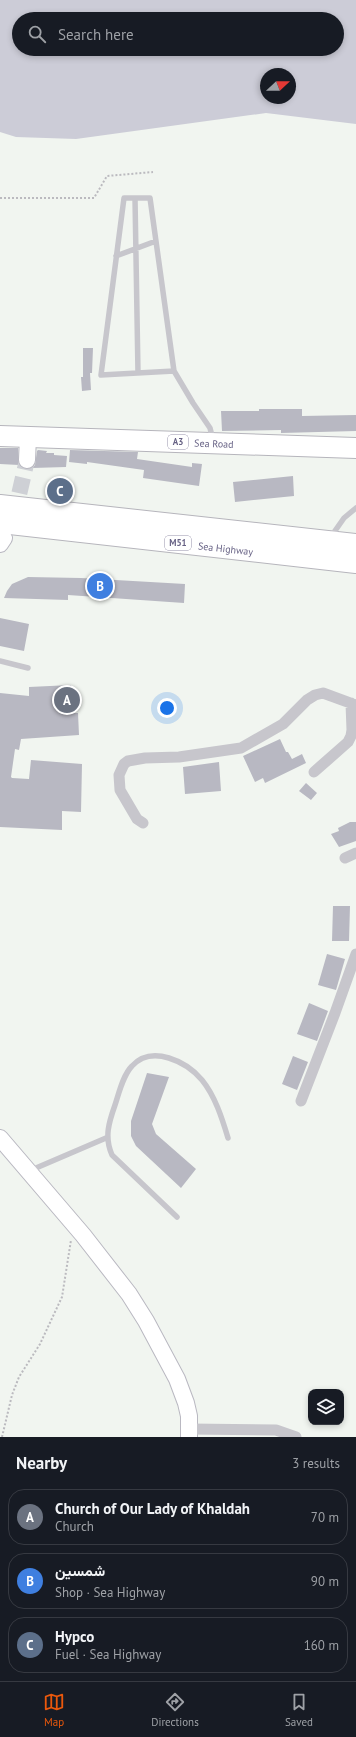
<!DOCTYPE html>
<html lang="en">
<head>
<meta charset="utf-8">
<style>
  :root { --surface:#171b24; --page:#20242c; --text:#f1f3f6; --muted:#9ea1a6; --line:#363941; --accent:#ea580c }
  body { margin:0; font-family:"PT Sans",Vazirmatn,sans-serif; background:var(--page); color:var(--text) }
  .controls { position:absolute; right:12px; bottom:12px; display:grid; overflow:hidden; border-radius:8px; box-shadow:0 2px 6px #0003 }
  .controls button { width:36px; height:36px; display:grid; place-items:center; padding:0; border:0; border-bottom:1px solid var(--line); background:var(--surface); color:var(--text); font:20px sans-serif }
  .compass { position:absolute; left:260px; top:68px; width:36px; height:36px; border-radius:50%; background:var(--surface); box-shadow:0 2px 6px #0003; rotate:68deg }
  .you { position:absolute; left:167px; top:708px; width:14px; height:14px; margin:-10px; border:3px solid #fff; border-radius:50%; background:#1a73e8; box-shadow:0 0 0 6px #1a73e833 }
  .badge { display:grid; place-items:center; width:26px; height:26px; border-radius:50%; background:var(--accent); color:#fff; font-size:13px; font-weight:700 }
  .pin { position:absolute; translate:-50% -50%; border:2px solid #fff; box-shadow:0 1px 4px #0006 }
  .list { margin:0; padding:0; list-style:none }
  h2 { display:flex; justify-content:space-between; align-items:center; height:52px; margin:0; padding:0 16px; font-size:17px }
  h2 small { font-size:13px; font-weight:400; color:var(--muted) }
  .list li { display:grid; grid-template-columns:26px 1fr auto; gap:12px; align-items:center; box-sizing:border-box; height:56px; margin:0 8px 8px; padding:0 8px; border:1px solid var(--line); border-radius:16px }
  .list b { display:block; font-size:15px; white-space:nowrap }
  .list p { margin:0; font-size:13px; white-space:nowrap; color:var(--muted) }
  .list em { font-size:13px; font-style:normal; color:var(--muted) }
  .icon { flex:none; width:22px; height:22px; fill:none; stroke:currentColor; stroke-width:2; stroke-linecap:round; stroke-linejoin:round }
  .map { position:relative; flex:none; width:356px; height:1437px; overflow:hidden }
  .search { position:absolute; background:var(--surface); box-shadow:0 2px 6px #0003; left:12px; right:12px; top:12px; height:44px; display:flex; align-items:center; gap:10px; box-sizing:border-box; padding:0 14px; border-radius:22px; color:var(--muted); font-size:15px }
  .sheet { height:244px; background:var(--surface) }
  nav { display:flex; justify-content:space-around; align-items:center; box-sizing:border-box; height:56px; border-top:1px solid var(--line); background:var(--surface); font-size:11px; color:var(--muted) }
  nav a { display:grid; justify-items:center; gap:2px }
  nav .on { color:var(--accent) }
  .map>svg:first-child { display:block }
</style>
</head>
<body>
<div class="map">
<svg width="356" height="1437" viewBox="0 0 356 1437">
  <rect width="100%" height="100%" fill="#f1f5f0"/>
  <path fill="#ccccd7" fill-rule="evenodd" d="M0 0H356V124L266 113 76 139 16 137 0 132ZM19 19H337V49H19ZM266 74H290V98H266Z"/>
  <path fill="#b8b8c2" d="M83 348H93L92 373H90L91 390 82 391 81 377H83Z
    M259 409H302V416L356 415V431L281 433V430L222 431 221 411H259Z
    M0 448H18L19 465 0 464Z
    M38 450 47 451 46 453H54V455L67 456 66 467 32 468 35 465 37 451Z
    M70 450 138 452 137 459 192 467V463L202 464 199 486 143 478 144 470 87 462V464L69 462Z
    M293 476 294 496 235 502 233 482Z
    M28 577 81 578 185 584 184 603 68 595V600L4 598 7 591 12 584Z
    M0 618 29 624 24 651 0 646Z
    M71 685 73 713H78L79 735 21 739 19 750 15 749 11 777 12 778 29 779 31 760 82 764 81 812 62 811V830L0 827V693L29 696V687Z
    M280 739 286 752H288L292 759 302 754 306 763 265 783 263 778 255 782 243 756Z
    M219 762 221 791 185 794 183 767Z
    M306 783 317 793 311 800 299 791Z
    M350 822H356V841L339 847 331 834 339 831 338 828Z
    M333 906H350L349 941H332Z
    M327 954 345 959 336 990 318 985Z
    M309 1003 328 1011 317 1041 297 1034Z
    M293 1056 308 1062 297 1090 282 1084Z
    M147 1073 169 1077 152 1124 156 1134 196 1169 181 1188 136 1146 131 1136V1121Z"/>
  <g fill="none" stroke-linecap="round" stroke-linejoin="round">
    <path stroke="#ced0d5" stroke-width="16" stroke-dasharray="16 8" stroke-linecap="butt" d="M12 516 18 499 27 460"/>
    <defs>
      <path id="secondary" d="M27 460 28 437
        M0 544 4 538
        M0 1138 83 1235 129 1294 146 1321 177 1379 186 1403 189 1416V1437"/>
      <g id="highway">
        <path id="s1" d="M0 436 356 448"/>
        <path d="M0 505 356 544"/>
        <path id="s2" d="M0 523 356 563"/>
      </g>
    </defs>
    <use href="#secondary" stroke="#b9b8c1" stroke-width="18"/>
    <use href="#highway" stroke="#b6b5bc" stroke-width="22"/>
    <path stroke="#bbbabf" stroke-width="2" stroke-dasharray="2 2" stroke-linecap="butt" d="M0 198H94L107 176 153 172
      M2 1437 12 1395 19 1377 40 1344 62 1297 71 1240"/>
    <path stroke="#c7c6cc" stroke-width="5.5" d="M124 198H150L174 371 101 375Z
      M135 198 138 373
      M116 256 156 241
      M174 371 193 403 210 428 213 440
      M330 538 344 518 356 508
      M0 661 28 668
      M29 1171 106 1138
      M177 1217 112 1155C104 1137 109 1122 115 1105 119 1093 123 1075 132 1066 152 1044 187 1062 202 1080 215 1096 222 1118 228 1138"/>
    <path stroke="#c7c6cc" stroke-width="11" d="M314 772 348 742 351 736 352 730 351 703
      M143 823 137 819 120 790 119 775 124 764 128 761 145 758 179 757 241 748 283 724 307 700 315 695 323 693 356 705
      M345 858 356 853
      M301 1101 335 1013 356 954
      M189 1429 276 1430 296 1437"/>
    <use href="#secondary" stroke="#fff" stroke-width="16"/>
    <use href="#highway" stroke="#fff" stroke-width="20"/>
  </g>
  <g text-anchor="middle" stroke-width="4" stroke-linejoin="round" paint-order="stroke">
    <g fill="#fff" stroke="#9490a9" stroke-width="1">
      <rect x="168" y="435" width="20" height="14" rx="3"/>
      <rect x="165" y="536" width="26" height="14" rx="3"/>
    </g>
    <g font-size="9" font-weight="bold" fill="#666184">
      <text x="178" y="445">A3</text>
      <text x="178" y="546">M51</text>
    </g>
    <g font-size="10" fill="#666184" stroke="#fff">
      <text dy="4" stroke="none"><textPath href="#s1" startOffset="214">Sea Road</textPath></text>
      <text dy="4" stroke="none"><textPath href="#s2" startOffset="227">Sea Highway</textPath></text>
    </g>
  </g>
</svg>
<div class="controls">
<button><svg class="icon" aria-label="layers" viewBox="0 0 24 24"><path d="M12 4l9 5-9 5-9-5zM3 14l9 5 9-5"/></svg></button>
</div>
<svg class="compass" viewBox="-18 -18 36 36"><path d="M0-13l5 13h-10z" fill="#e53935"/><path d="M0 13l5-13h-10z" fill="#9ea1a6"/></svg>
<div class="you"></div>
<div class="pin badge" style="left:67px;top:700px;background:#6b7280">A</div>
<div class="pin badge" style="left:100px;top:586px;background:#3f7fe0">B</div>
<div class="pin badge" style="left:60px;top:491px;background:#5c6f8a">C</div>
<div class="search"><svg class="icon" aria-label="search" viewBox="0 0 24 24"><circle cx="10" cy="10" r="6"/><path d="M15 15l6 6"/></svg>Search here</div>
</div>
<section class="sheet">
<h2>Nearby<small>3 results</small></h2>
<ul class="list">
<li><span class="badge" style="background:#6b7280">A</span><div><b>Church of Our Lady of Khaldah</b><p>Church</p></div><em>70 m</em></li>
<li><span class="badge" style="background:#3f7fe0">B</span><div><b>شمسين</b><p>Shop · Sea Highway</p></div><em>90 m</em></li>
<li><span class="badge" style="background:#5c6f8a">C</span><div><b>Hypco</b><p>Fuel · Sea Highway</p></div><em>160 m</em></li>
</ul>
</section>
<nav>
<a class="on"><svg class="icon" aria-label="map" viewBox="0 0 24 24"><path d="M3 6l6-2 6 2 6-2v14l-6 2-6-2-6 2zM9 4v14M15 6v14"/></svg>Map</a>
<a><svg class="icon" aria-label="directions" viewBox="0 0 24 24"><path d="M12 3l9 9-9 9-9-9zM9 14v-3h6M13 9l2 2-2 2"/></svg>Directions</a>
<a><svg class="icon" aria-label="saved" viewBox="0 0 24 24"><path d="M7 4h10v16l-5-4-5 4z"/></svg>Saved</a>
</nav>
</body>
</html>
